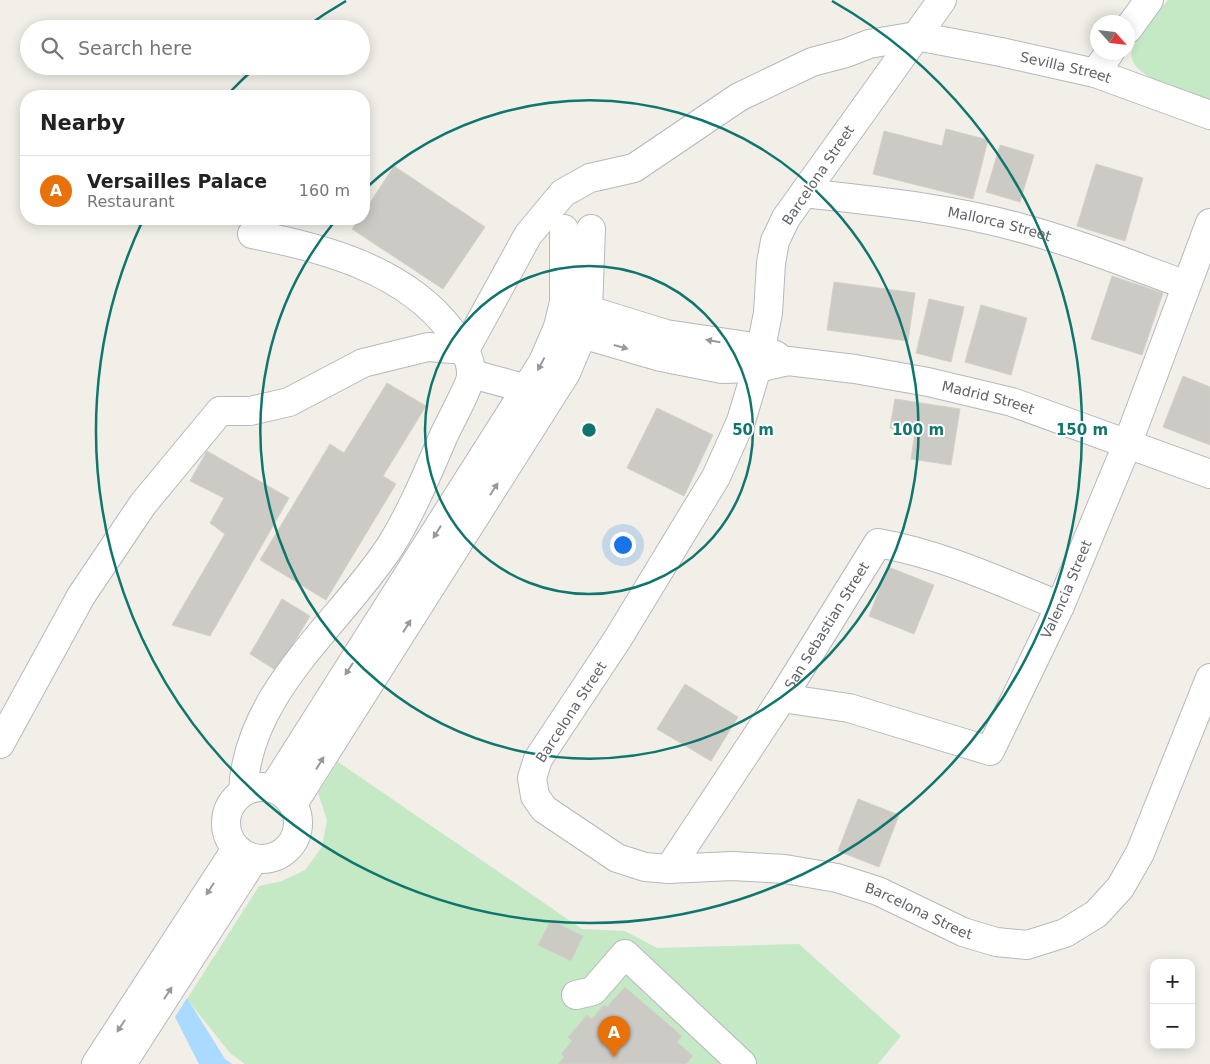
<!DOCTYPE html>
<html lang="en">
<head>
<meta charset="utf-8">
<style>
  :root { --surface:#fff; --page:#f6f6f6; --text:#222; --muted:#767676; --line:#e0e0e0; --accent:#ea4335 }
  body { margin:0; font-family:"DejaVu Sans",sans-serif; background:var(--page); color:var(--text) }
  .controls { position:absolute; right:15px; bottom:15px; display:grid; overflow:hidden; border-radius:10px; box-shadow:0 2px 12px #0003 }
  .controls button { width:45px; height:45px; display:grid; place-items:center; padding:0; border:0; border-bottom:1px solid var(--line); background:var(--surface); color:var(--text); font:25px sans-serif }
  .compass { position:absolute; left:1090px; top:15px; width:45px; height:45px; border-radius:50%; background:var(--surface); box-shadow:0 2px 12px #0003; rotate:117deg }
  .you { position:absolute; left:622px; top:544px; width:18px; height:18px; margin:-12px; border:4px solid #fff; border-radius:50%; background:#1a73e8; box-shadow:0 0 0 8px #1a73e833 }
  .badge { display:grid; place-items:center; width:32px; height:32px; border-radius:50%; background:var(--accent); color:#fff; font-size:16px; font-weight:700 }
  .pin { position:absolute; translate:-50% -41px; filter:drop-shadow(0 1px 2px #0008) }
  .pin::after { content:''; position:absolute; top:26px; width:18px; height:15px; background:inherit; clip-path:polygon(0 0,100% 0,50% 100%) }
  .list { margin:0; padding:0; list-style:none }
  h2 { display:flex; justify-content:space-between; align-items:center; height:65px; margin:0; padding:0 20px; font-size:21px }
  h2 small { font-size:16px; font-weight:400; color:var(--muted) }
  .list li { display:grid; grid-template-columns:32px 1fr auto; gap:15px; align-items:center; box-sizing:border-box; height:70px; padding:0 20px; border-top:1px solid var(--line) }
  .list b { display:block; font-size:19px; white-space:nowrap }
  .list p { margin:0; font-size:16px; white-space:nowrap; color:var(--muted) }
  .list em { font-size:16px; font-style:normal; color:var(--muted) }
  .icon { flex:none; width:28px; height:28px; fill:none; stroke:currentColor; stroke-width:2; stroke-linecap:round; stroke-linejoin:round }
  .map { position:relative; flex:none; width:1210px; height:1064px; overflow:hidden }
  .search { position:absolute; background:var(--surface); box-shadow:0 2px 12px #0003; left:20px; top:20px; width:350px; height:55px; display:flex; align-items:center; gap:12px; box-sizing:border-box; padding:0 18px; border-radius:28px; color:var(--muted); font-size:19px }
  .panel { position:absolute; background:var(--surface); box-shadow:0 2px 12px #0003; left:20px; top:90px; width:350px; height:135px; border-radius:20px }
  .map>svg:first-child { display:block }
</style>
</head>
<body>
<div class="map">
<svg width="1210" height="1064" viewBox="0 0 1210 1064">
  <rect width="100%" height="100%" fill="#f1efe8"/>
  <path fill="#c5e8c5" d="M1168 0H1210V100C1191 93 1124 78 1132 50 1135 38 1160 11 1168 0Z
    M338 762 582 929 625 931 657 948 799 944 901 1036 878 1064H245L230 1053 187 999 259 886 282 881 305 870 322 847 327 820 318 793Z"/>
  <path fill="#aadaff" d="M187 998 225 1059 232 1064H199L175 1017Z"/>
  <path fill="#cccac5" stroke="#d6d1c6" d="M946 129 988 140 973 199 873 174 884 131 942 146Z
    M1000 145 1034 155 1020 202 986 192Z
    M1096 164 1143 178 1125 241 1077 226Z
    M394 166 485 227 443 289 352 229 359 219H364V212Z
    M1112 276 1163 293 1142 355 1091 339Z
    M834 282 915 293 908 341 827 330Z
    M929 299 964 307 951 362 916 353Z
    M981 305 1027 318 1011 375 965 362Z
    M1183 376 1210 387V445L1163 427Z
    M387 383 426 406 383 476 396 484 326 600 260 560 330 444 344 453Z
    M895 399 960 409 951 465 911 459 915 432 890 428Z
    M657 408 713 435 684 496 627 468Z
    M207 451 289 498 210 636 172 625 225 534 210 523 224 498 190 481Z
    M888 567 934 585 914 634 869 616Z
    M282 599 310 616 277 671 250 654Z
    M685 684 738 717 711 761 657 729Z
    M858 799 899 815 879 867 838 851Z
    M551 920 583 936 571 961 538 945Z
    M625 987 682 1036 677 1042 693 1056 686 1064H558L564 1057 561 1054 572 1041 568 1037 587 1015 592 1019 604 1005 607 1007Z"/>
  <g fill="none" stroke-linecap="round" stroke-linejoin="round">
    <defs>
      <g id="minor">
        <path id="s1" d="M942 0 786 218 775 241 771 263 768 313 757 368 741 421 716 477 617 640 538 759 532 778 535 796 544 809 617 858 645 867 669 869 732 866 785 869 837 878 878 891 963 932 996 942 1027 945 1065 933 1096 914 1120 888 1140 853 1210 678"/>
        <path d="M1128 29 1149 0"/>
        <path d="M1095 73 1110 52"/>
        <path id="s2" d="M804 193C876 201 950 208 1021 228 1077 243 1131 265 1186 285"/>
        <path d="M572 305 666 334 761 348 777 356"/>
        <path id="s3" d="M558 327 661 357 722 369 757 368 788 361 855 369 928 382 1012 402 1210 474"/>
        <path id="s4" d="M465 350 528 235 563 193 590 178 634 168 739 97 812 62 846 53 869 44 916 36 1001 52 1095 73 1210 115"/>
        <path d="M472 374 527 389"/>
        <path id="s5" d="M782 698 849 708 990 751 1060 606 1127 445 1210 223"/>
        <path d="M0 744 81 596 143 504 220 411H250L289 402 363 363 428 347 465 350"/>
        <circle cx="262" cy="823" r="36"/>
        <path d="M273 788 543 362 558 327 564 302V229"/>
        <path d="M243 792C247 691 340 624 391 545 412 511 428 472 444 435 449 424 472 382 471 373 471 357 461 344 452 332 406 270 324 248 252 234"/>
        <path d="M293 804 566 373 582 335 588 310 591 229"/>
        <path id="s6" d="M669 869 782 698 878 543C941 554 1001 582 1060 606"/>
        <path d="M576 995 593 991 625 954 742 1064"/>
        <path d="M96 1064 236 849"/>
        <path d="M122 1064 254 859"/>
      </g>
    </defs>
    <use href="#minor" stroke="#b5b8bc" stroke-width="30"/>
    <use href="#minor" stroke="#fff" stroke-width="28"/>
  </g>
  <defs><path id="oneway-solid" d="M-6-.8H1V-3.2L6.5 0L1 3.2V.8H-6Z" transform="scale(1.25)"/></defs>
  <g fill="#979a9d">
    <use href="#oneway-solid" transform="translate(713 341) rotate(-170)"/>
    <use href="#oneway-solid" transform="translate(621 347) rotate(15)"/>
    <use href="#oneway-solid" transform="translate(541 364) rotate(118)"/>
    <use href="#oneway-solid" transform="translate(494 489) rotate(-57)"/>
    <use href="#oneway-solid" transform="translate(437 532) rotate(122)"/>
    <use href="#oneway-solid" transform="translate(407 626) rotate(-58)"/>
    <use href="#oneway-solid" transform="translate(349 669) rotate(123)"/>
    <use href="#oneway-solid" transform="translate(320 763) rotate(-58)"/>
    <use href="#oneway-solid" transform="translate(210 889) rotate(123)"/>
    <use href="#oneway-solid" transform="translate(168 993) rotate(-57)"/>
    <use href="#oneway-solid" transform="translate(121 1026) rotate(123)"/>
  </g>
  <g fill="none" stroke="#0f766e" stroke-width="2.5">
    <circle cx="589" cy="430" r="164"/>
    <path d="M365 189A329 329 0 1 1 335 221"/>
    <path d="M228 94A493 493 0 0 1 256 67M303 29A493 493 0 0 1 346 1M832 1A493 493 0 1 1 142 222"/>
  </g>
  <g text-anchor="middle" stroke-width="4" stroke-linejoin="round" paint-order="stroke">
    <g font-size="14" fill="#5f6368" stroke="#fff">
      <text dy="5" stroke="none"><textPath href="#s4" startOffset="730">Sevilla Street</textPath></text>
      <text transform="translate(818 175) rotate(-56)" y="5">Barcelona Street</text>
      <text dy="5" stroke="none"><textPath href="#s2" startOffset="198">Mallorca Street</textPath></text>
      <text dy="5" stroke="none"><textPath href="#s3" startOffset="440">Madrid Street</textPath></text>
      <text dy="5" stroke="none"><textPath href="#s5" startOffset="394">Valencia Street</textPath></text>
      <text dy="5" stroke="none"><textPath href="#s6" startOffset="290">San Sebastian Street</textPath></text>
      <text transform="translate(571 712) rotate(-57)" y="5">Barcelona Street</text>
      <text dy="5" stroke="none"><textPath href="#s1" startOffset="1325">Barcelona Street</textPath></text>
    </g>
  </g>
  <circle cx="589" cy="430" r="8" fill="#0f766e" stroke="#fff" stroke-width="2.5"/>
  <g font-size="15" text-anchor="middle" font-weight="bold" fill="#0f766e" stroke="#fff" stroke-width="4" stroke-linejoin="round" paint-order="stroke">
    <text x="753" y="435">50 m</text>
    <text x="918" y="435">100 m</text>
    <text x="1082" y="435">150 m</text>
  </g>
</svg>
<div class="controls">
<button>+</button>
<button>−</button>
</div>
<svg class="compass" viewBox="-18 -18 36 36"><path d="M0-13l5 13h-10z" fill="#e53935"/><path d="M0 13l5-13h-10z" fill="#767676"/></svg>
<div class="you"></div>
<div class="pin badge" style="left:614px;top:1057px;background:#e8710a">A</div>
<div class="search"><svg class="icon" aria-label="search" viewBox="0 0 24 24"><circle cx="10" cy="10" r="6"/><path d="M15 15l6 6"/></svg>Search here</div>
<section class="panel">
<h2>Nearby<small></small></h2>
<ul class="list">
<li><span class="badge" style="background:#e8710a">A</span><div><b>Versailles Palace</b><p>Restaurant</p></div><em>160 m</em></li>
</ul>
</section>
</div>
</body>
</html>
